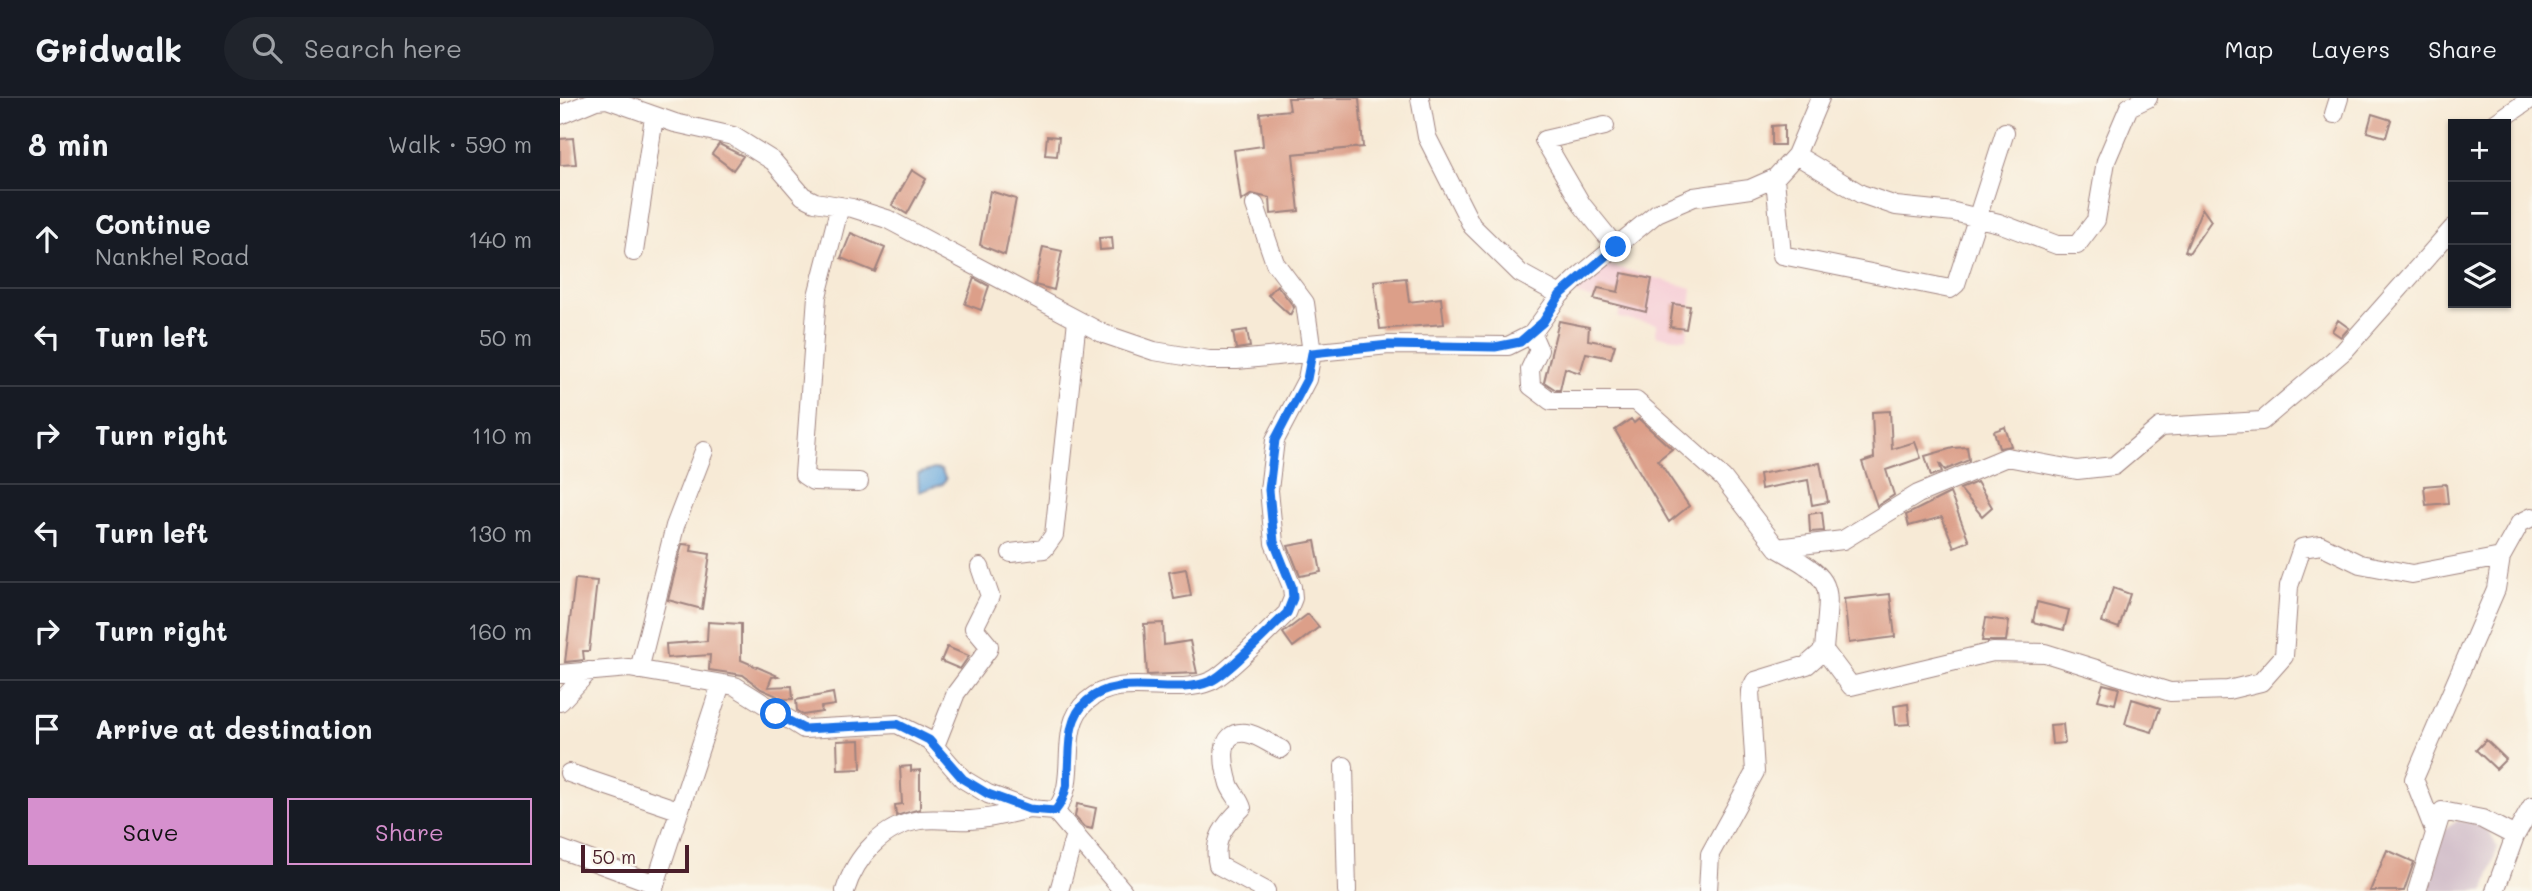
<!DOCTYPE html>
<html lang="en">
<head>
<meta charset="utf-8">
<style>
  :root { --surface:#171b24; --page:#20242c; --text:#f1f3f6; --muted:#9ea1a6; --line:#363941; --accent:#d690ce }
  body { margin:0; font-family:Mali,sans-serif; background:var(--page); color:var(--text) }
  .controls { position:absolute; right:21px; top:21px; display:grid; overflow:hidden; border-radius:0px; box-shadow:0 2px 5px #0004 }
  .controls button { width:63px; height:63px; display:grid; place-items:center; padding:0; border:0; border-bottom:2px solid var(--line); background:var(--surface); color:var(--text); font:35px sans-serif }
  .scale { position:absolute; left:21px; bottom:18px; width:108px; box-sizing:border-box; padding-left:7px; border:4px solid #4a1f2b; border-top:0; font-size:19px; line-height:24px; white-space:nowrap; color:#4a1f2b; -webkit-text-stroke:5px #fbf7ec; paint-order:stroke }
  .stop { position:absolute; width:21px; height:21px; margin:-16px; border:5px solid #1a73e8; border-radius:50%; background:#fff }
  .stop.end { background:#1a73e8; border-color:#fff; box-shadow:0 2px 7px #0008 }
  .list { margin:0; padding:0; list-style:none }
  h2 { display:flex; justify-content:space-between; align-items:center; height:91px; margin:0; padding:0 28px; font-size:30px }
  h2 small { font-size:23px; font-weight:400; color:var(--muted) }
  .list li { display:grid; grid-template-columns:46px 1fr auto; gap:21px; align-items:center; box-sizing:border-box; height:98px; padding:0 28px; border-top:2px solid var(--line) }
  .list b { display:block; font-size:26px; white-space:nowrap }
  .list p { margin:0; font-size:23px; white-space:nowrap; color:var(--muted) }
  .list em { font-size:23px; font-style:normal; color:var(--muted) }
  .actions { display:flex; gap:14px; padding:21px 28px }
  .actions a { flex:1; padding:16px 0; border:2px solid var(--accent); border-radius:0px; text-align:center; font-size:24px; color:var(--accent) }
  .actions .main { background:var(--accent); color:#111 }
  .icon { flex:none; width:38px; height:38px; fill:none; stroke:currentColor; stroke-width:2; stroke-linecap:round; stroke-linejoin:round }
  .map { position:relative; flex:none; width:1972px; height:793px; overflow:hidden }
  header { display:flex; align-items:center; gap:42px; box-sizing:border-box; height:98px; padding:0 35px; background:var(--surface); border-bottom:2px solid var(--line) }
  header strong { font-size:33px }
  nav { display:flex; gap:38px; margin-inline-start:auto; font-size:24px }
  .search { width:490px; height:63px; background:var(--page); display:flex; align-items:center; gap:18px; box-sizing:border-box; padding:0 24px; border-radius:38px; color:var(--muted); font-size:26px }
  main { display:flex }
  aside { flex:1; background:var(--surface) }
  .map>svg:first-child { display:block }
</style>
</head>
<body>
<header>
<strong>Gridwalk</strong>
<div class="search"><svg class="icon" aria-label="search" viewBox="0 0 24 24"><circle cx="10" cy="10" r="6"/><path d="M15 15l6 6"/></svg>Search here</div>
<nav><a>Map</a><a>Layers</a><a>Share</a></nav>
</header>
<main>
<aside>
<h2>8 min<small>Walk · 590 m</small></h2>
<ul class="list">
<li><svg class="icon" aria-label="ahead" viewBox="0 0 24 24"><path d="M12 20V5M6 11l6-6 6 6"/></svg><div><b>Continue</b><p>Nankhel Road</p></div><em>140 m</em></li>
<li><svg class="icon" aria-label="left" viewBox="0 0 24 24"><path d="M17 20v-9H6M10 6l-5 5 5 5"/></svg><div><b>Turn left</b></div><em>50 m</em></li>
<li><svg class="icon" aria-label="right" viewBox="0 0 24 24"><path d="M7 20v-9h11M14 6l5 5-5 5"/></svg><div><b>Turn right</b></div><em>110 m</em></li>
<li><svg class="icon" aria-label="left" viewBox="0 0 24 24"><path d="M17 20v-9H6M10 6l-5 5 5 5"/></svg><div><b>Turn left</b></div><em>130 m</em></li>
<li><svg class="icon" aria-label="right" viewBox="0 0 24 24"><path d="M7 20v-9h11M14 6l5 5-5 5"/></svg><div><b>Turn right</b></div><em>160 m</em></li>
<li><svg class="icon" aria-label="arrive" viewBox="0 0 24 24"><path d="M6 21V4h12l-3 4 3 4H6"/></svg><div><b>Arrive at destination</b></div></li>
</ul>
<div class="actions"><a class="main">Save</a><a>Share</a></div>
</aside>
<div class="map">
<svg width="1972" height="793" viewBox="0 0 1972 793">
  <rect width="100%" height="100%" fill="#fbf7ec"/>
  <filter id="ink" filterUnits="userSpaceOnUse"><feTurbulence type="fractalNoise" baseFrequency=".0143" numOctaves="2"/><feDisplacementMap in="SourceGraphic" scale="14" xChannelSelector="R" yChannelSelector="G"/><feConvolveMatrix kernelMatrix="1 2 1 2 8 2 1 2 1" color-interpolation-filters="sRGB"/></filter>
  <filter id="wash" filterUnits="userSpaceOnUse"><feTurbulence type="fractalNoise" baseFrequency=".00686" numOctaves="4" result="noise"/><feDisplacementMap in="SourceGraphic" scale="28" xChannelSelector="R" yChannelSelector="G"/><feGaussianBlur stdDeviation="1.57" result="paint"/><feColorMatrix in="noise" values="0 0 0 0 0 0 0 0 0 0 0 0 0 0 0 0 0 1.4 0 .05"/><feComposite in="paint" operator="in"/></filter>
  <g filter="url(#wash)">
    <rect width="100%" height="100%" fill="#f7ead6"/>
    <path fill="#f6cfd7" d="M1048 167 1132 190 1127 241 1095 238 1097 226 1058 220 1060 210 1014 195Z"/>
    <path fill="#d1bdc9" d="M1897 723 1916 725 1930 734 1937 749 1925 793H1868L1884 732Z"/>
    <path fill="#69a8dc" stroke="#5a6484" stroke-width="2" d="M374 371 381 372 386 381 383 386 359 394 358 376Z"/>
    <g id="blocks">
      <path fill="#dc9f89" d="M728 0H799L803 49 733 56 739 113 711 116 710 100 692 96 681 103 674 52 703 48 700 15 730 12Z
        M1812 16 1831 22 1826 39 1807 34Z
        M1224 27V47H1212V28Z
        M487 38 499 39 497 58 485 57Z
        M13 40 16 66 0 67V41Z
        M159 46 183 58 173 72 152 56Z
        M352 72 366 81 347 116 332 107Z
        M430 93 456 101 445 157 420 147Z
        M1642 110 1651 123 1629 155 1625 153Z
        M291 135 325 150 315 174 281 160Z
        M552 139 553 151 540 152 539 140Z
        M483 149 502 153 494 192 475 187Z
        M1062 175 1092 181 1086 214 1034 201 1038 190 1058 194Z
        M414 180 429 188 421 212 405 206Z
        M846 180 849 204 881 200 884 226 820 231 814 183Z
        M717 187 734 209 730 217 708 197Z
        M1113 206 1130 208 1126 231 1110 229Z
        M1778 222 1789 230 1781 239 1772 233Z
        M999 223 1029 229 1028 242 1055 247 1051 260 1026 255 1020 275 1005 270 1000 292H996L984 284Z
        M687 232 690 249 676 251 673 234Z
        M1330 313 1332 351 1355 344 1361 360 1326 372 1334 397 1317 408 1302 364 1314 360 1312 314Z
        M1071 321 1074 325 1079 321 1112 351 1098 362 1129 408 1109 424 1055 332Z
        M1445 329 1451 348 1439 350 1434 333Z
        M1407 349 1409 362 1385 372 1379 365 1382 374 1371 378 1365 358 1393 350Z
        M1260 365 1268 404 1252 407 1248 382 1201 391 1199 376Z
        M1417 384 1432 409 1422 418 1400 391Z
        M1886 386 1888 405 1866 407 1864 388Z
        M1390 395 1409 443 1394 449 1382 419 1349 428 1346 417Z
        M1262 414 1264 433 1250 434 1249 416Z
        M755 443 761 474 740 478 728 448Z
        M122 446 132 447 131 453 150 456 142 511 108 502Z
        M626 471 631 498 614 501 609 474Z
        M15 481 37 483 29 553H23L24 562 5 564Z
        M1553 490 1570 496 1559 530 1542 524Z
        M1330 496 1335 539 1289 545 1284 501Z
        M1477 504 1509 512 1504 532 1473 524Z
        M748 516 759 529 733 549 723 535Z
        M1426 520 1449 523 1446 543H1422Z
        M148 524 181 526V562L218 578 212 579 208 589 232 588 233 601H218L217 598 201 591 183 577 149 572 150 557 107 560 106 546 147 543Z
        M603 525 604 547 630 543 637 575 587 577 584 526Z
        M387 549 409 558 400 571 381 563Z
        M1543 586 1559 590 1555 606 1538 602Z
        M273 595 275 607 261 609 262 614 243 617 237 613 236 602Z
        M1572 601 1600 610 1592 634 1565 626Z
        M1348 606 1350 626 1336 627 1334 608Z
        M1503 626 1505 645 1492 646 1490 627Z
        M300 642 301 671 278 672 277 643Z
        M1926 642 1946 661 1936 671 1916 652Z
        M351 668V673L360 672V711L336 718 335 707 342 706 340 669Z
        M517 706 536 710 532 731 524 729 515 719Z
        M1827 752 1854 764 1844 793H1810Z"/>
    </g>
  </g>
  <g filter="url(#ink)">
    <use href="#blocks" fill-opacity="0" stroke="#a08480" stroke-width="2"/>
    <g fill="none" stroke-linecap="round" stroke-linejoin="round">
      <defs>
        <path id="minor" d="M860 0 867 39 912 128 960 175 1000 197
          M1774 16 1779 0
          M0 17 36 2 47 1 115 25 173 38 213 63 243 98 255 104 292 110 327 121 544 236 594 253 649 262H677L829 247 948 248 972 236 1000 197 1020 178 1097 115 1134 99 1190 91 1215 80 1236 57 1260 0
          M1934 26 1972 0
          M1045 28 984 42 1022 107 1056 149
          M1236 57 1301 96 1336 108 1394 114 1439 125 1497 147H1517L1536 122 1546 63 1569 9 1588 0
          M1215 80 1222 157 1390 191 1396 186 1445 34
          M280 108 257 198 244 377 253 383 299 384
          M74 154 94 19
          M972 236 979 252 970 271 971 288 991 303H1076L1163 380 1217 450 1283 442 1358 396 1447 359 1517 372 1554 368 1600 329 1702 323 1784 253 1893 130
          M1217 450C1279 485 1269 484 1264 552L1291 588 1433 554 1485 555 1610 594 1668 592 1701 584 1724 558 1729 488 1742 450 1761 447 1800 466 1852 476 1941 459 1960 425 1972 419
          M451 455 484 451 494 437 517 222
          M79 572 115 428 144 353
          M0 576 69 570 175 588 244 631 337 626 369 642 403 681 428 696 469 711 495 713
          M0 604 29 573
          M375 648 396 595 428 552 429 548 414 530 430 498 420 469
          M784 668 787 793
          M9 675 118 712
          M495 713C521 683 495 631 527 603 561 573 611 600 651 583 667 576 712 529 727 515L733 500 732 489 714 445 709 392 715 342 747 281 752 255 745 205 715 165 695 107
          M495 713 563 793
          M1874 732 1854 681 1936 491 1941 459
          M0 751 95 786
          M93 793 161 586
          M285 793C296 758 323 728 360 722 377 720 393 723 410 722 430 721 449 716 469 711
          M499 793 515 736
          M706 793 658 767C652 742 665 726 682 710 679 700 672 695 669 686 664 669 656 632 686 635 697 636 711 647 721 651
          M1148 793 1150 756 1195 674 1190 593 1195 583 1247 567 1264 552
          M1857 793 1882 713 1922 721 1955 738
          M1935 793 1955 738 1972 708"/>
      </defs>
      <use href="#minor" stroke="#a08480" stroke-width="20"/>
      <use href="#minor" stroke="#fff" stroke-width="18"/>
    </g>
  </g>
  <g fill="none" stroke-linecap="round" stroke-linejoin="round" filter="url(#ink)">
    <path stroke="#1a73e8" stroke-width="9" d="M216 616 244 631 337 626 369 642 403 681 428 696 469 711 495 713C521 683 495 631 527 603 561 573 611 600 651 583 667 576 712 529 727 515L733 500 732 489 714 444 709 392 715 342 747 281 752 255 829 247 935 249 960 244 983 224 1000 197 1056 149"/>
  </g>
</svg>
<div class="controls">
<button>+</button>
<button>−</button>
<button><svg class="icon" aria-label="layers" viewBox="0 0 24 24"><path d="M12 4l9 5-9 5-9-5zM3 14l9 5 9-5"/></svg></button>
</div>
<div class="scale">50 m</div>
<div class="stop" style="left:216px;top:616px"></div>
<div class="stop end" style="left:1056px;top:149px"></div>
</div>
</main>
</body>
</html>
